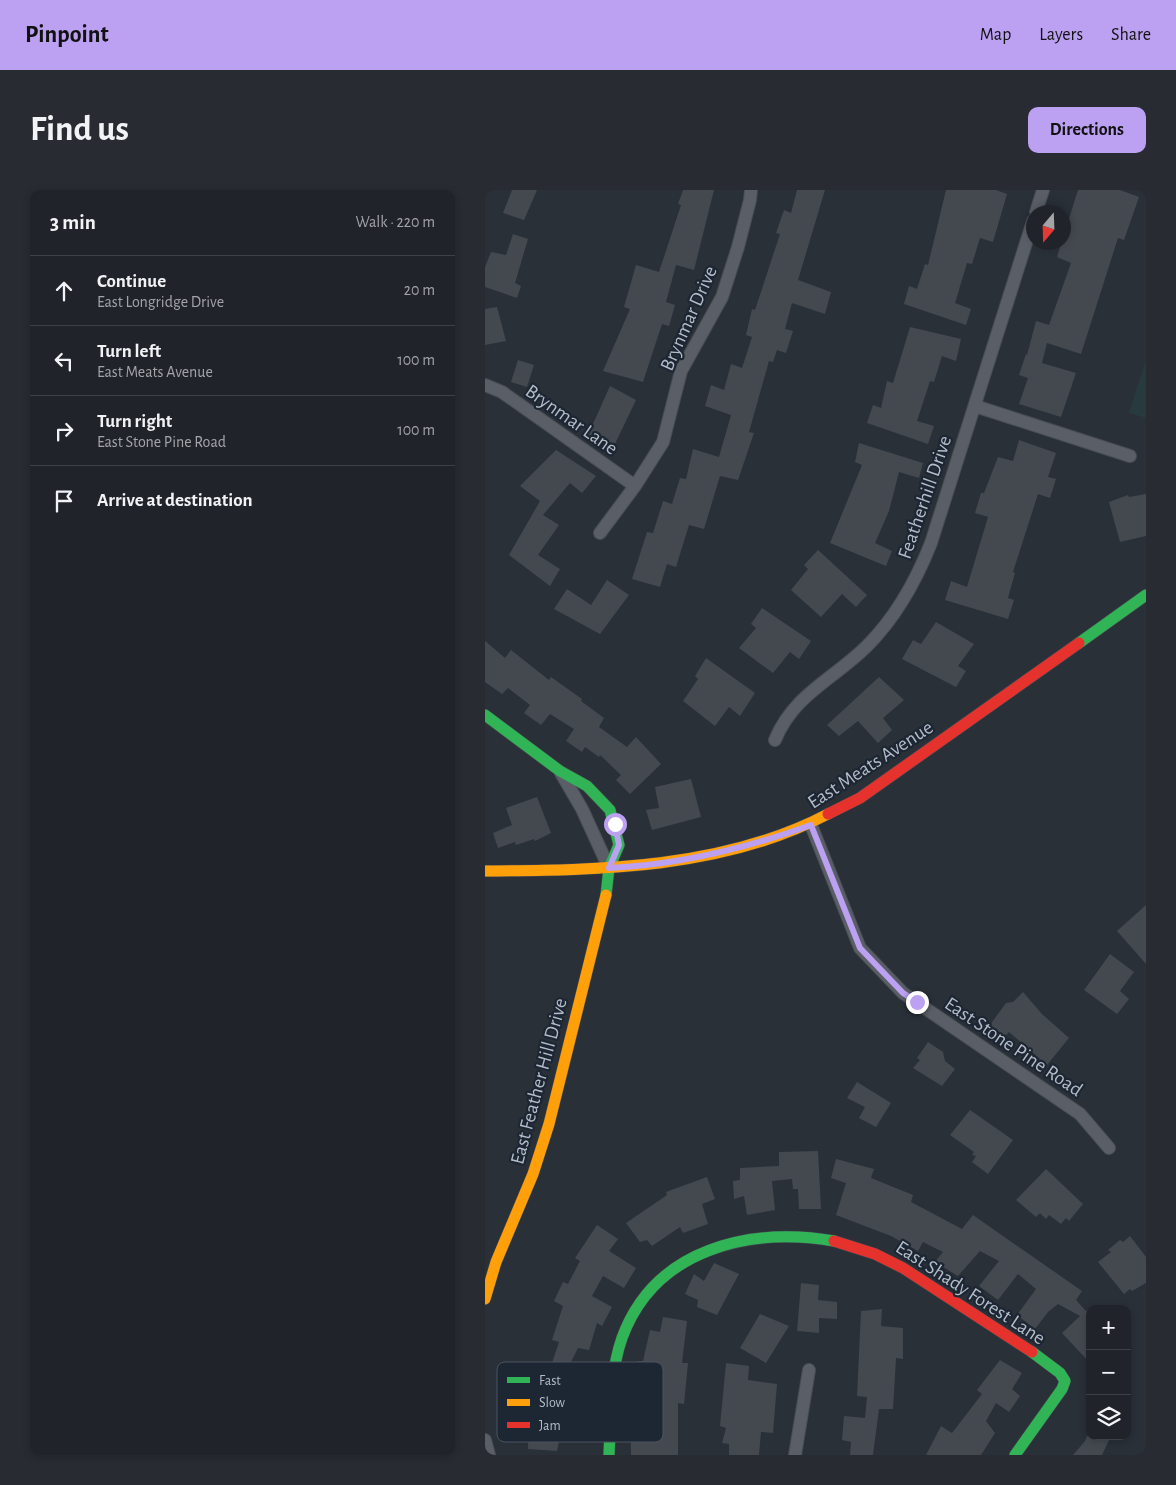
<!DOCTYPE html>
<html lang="en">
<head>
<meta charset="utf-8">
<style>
  :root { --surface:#20242a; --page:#282c32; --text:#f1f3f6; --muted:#a2a4a8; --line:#3d4147; --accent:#bca0f2 }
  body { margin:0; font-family:"Alegreya Sans",sans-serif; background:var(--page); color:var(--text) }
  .controls { position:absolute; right:15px; bottom:15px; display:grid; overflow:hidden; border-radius:10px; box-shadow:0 2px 8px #0003 }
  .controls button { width:45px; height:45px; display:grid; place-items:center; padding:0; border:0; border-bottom:1px solid var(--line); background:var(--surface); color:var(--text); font:25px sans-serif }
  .compass { position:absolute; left:541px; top:15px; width:45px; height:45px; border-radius:50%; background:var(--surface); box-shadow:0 2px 8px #0003; rotate:199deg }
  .stop { position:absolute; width:15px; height:15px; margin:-11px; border:4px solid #bca0f2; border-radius:50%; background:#fff }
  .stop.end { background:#bca0f2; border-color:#fff; box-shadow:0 1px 5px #0008 }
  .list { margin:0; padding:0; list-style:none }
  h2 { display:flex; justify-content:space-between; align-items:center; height:65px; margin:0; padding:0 20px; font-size:21px }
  h2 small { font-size:16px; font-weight:400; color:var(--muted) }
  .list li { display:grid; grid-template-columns:32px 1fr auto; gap:15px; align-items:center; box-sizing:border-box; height:70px; padding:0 20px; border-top:1px solid var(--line) }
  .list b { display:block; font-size:19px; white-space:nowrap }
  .list p { margin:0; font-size:16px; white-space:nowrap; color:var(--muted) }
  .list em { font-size:16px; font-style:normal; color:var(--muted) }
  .icon { flex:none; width:28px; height:28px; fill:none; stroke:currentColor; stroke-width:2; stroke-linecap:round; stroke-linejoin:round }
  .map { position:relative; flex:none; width:661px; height:1265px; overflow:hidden; border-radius:10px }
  header { display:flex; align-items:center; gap:30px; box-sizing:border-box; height:70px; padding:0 25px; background:var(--accent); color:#111 }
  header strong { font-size:24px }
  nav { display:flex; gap:28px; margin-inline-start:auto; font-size:18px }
  .intro { display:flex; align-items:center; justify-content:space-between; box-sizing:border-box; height:120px; padding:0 30px }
  h1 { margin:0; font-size:35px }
  .button { padding:12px 22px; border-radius:10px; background:var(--accent); color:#111; font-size:18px; font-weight:700 }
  main { display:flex; gap:30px; padding:0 30px }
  aside { flex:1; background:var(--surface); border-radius:10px; box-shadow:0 2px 8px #0003 }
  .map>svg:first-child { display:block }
</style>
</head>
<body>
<header>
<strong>Pinpoint</strong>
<nav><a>Map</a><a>Layers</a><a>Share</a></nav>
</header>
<div class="intro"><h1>Find us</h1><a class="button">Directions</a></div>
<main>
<aside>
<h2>3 min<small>Walk · 220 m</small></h2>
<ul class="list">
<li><svg class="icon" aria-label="ahead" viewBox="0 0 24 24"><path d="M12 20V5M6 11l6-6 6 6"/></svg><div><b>Continue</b><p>East Longridge Drive</p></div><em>20 m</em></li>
<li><svg class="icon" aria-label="left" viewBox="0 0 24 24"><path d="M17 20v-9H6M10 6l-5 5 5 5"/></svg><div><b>Turn left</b><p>East Meats Avenue</p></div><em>100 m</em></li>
<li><svg class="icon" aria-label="right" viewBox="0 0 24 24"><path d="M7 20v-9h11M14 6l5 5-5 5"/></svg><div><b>Turn right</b><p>East Stone Pine Road</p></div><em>100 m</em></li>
<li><svg class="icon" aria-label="arrive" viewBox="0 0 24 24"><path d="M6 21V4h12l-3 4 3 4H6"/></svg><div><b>Arrive at destination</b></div></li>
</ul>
</aside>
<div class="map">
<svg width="661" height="1265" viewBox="0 0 661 1265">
  <rect width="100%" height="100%" fill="#2a3038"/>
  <path fill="#273a3e" d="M661 170V228L644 223Z"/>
  <path fill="#444950" d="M27 0H52L39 30 18 23Z
    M198 0H229L209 80 191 75 181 112 190 115 184 136 177 134 158 192 118 181 145 119 139 117 151 75 174 82 196 15 193 14Z
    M312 0H340L313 90 346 102 340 124 307 113 300 139 308 141 301 163 292 160 288 172 284 171 264 242 269 243 253 290 235 286 219 339 204 335 191 377 182 374 175 397 147 389 162 342 168 343 178 311 187 314 195 288 201 289 208 259 234 267 246 225 220 216 226 195 239 200 246 174 257 178 267 147 261 145 267 119 270 120 295 44 291 43 299 20 306 23Z
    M461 0H511L522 4 508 52 495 48 487 74 482 73 470 113 486 119 481 135 419 114 424 96 432 99 440 74 443 75Z
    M593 0H635L654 7 639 50 633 48 596 164 562 153 557 173 591 183 576 227 534 214 543 188 534 185 541 164 542 165 551 131 564 135 586 73 572 67Z
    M28 44 43 49 30 93 36 96 32 108 0 97V77L6 62 21 65Z
    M12 117 21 151 0 155V119Z
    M425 137 476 149 471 171 457 166 449 192 445 191 432 231 449 236 443 254 382 233 388 215 396 218 402 191 408 193Z
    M33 170 49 175 42 197 26 192Z
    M125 196 151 210 130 254 103 245Z
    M534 250 571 263 563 287 571 289 565 308 553 304 528 382 530 383 523 408 529 410 523 429 460 410 466 391 482 397 503 327 490 323 496 303H499L513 267 528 271Z
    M374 253 438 273 434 288 414 282 404 321 390 353 407 361 401 376 345 353 377 275 370 272Z
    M71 260 111 286 97 303 85 293 58 325 74 335 53 365 75 379 65 396 24 365 55 311 35 296Z
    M661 304V346L635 352 624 312 643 305 644 307Z
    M333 360 382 405 371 417 357 404 336 427 306 400 323 379 319 375Z
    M122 390 144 405 115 444 69 419 82 399 106 415Z
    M277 418 326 451 314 469 305 462 288 483 254 458 271 438 266 434Z
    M451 432 489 454 473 476 481 481 471 497 417 469 428 450 436 454Z
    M0 451 20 468 26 460 64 490 66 487 97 509 96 511 119 528 114 537 142 557 151 547 176 574 145 604 131 590 136 585 115 565 114 567 100 557 97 562 81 551 89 539 65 524 56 535 39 523 45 515 23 498 17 504 0 492Z
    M221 468 270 503 255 526 244 517 230 536 198 511 213 489 210 486Z
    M394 487 419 510 398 528 407 540 393 553 373 531 354 546 342 535Z
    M206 589 216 627 167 640 161 620 174 618 170 597Z
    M52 607 66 643 50 651 49 649 31 655 30 652 13 658 8 643 27 635 21 618Z
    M661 715V774L632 741Z
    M625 764 649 782 635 801 644 809 632 824 599 800Z
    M538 802 557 824 584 848 562 875 524 842 520 846 505 835 521 813 528 812Z
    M443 852 458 862 460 871 470 879 457 896 428 878 435 870 432 868Z
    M372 892 406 913 391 937 374 928 380 917 362 908Z
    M485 920 528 950 503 984 487 972 491 966 487 965 489 962 465 945Z
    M333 961 336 1019H314L313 999H308L307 989 287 991 290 1020 262 1025 259 1006 249 1009 248 991 255 990V978L294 976V962Z
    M351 969 389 979 386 988 428 1005 426 1012 477 1039 488 1025 597 1101 591 1110 601 1121 605 1118V1173L577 1143 595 1126 573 1114 563 1122 550 1139 532 1125 551 1099 533 1084 513 1110 494 1096 514 1071 495 1061 473 1086 450 1072 458 1062 438 1052 433 1061 406 1046 351 1025 361 993 346 988Z
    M561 979 598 1014 584 1031 581 1028 576 1034 564 1025 561 1029 555 1023 551 1027 531 1010Z
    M222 987 230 1009 217 1014 223 1034 198 1043 195 1037 167 1056 162 1050 155 1052 141 1033 182 1005 181 1002Z
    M112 1035 133 1049 124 1061 151 1078 139 1098 118 1086 107 1106 127 1117 117 1136 112 1133 104 1160 93 1158 83 1178 109 1182 104 1223H107V1244L75 1247 72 1261 43 1259 44 1219H48L52 1175 66 1176 74 1152 67 1150 78 1116 69 1111 78 1092 83 1094 95 1071 90 1068Z
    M645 1046 661 1067V1093L647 1101 645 1099 639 1104 613 1072 626 1062 623 1060 635 1050 638 1052Z
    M229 1073 254 1084 232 1125 212 1117 213 1110 200 1104 209 1084 219 1091Z
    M316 1093 334 1095 333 1110 352 1112V1129L334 1128V1143L312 1141Z
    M397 1119 396 1136 418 1138V1169L411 1168 408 1219H394L388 1265H365L366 1252 357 1250 359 1226 380 1228 382 1207 372 1206 376 1121Z
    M275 1124 304 1136 281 1173 255 1158Z
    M178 1127 202 1131 197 1173H203L199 1214 193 1213V1265H146L145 1212 152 1171H158L165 1140 175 1142Z
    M515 1170 537 1183 527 1199 535 1206 524 1222 511 1213 501 1231 510 1243 496 1265H441L456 1236 467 1243 497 1204 492 1200Z
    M241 1173 264 1176 263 1190 292 1194 288 1243 276 1242 274 1265H244V1254L237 1253 241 1238 235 1236Z
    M602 1246H626L617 1265H588L600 1251Z"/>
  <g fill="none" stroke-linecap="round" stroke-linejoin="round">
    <defs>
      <path id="street" d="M551 22 558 0
        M0 195 17 202 150 296
        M490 216 645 266
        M115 343 150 296 178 252 196 181 237 107 253 57 265 10 266 0
        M290 550C309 504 349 489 382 456 411 427 431 391 446 353L548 31
        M76 583 97 619 124 678
        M326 635 375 758 418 803 595 924 624 958
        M0 1250 4 1265
        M310 1265 324 1180"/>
      <path id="fast" d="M594 453 661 405
        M0 525 75 581 102 596 125 620 134 655 124 678 121 705
        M124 1265C126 1226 124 1185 137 1148 170 1058 265 1037 349 1051
        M530 1265 577 1199 580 1191 575 1183 547 1162"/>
      <path id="slow" d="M0 681C116 680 238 679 343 624
        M0 1109 11 1072 48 984 64 934 121 705"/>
      <path id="jam" d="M343 624 375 608 594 453
        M349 1051 390 1064 418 1078 547 1162"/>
    </defs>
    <use href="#street" stroke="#484c53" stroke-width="14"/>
    <use href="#fast" stroke="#484c53" stroke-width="12"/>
    <use href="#slow" stroke="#484c53" stroke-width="12"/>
    <use href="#jam" stroke="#484c53" stroke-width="12"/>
    <use href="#street" stroke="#5a5e66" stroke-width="12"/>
    <use href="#fast" stroke="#30b455" stroke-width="11"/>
    <use href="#slow" stroke="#ff9f0a" stroke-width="11"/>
    <use href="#jam" stroke="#e5322d" stroke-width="11"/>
  </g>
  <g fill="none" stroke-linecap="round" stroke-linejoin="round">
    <path stroke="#bca0f2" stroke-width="6" d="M130 634 134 655 124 678C194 675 259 659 326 635L375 758 418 803 432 812"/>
  </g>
  <g text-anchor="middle" stroke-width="4.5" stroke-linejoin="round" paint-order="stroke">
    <g font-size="20" fill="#b4bcc9" stroke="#1d2633">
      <text transform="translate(203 128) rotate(-66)" y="7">Brynmar Drive</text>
      <text transform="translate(87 229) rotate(35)" y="7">Brynmar Lane</text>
      <text transform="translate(439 307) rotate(-71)" y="7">Featherhill Drive</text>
      <text transform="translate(385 574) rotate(-33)" y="7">East Meats Avenue</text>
      <text transform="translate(529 856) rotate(34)" y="7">East Stone Pine Road</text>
      <text transform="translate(53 891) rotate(-75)" y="7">East Feather Hill Drive</text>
      <text transform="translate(486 1102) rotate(33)" y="7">East Shady Forest Lane</text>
    </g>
  </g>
  <rect x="12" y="1172" width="166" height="80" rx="8" fill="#1d2633" stroke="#4a5360" stroke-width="1"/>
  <rect x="22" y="1187" width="23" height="6" fill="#30b455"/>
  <rect x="22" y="1209" width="23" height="7" fill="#ff9f0a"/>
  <rect x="22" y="1232" width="23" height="6" fill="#e5322d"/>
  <g font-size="14" fill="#b4bcc9">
    <text x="54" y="1195">Fast</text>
    <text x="54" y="1217">Slow</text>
    <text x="54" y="1240">Jam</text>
  </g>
</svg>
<div class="controls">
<button>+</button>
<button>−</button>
<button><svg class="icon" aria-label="layers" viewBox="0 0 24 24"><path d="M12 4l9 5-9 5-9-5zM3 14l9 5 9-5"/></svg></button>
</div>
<svg class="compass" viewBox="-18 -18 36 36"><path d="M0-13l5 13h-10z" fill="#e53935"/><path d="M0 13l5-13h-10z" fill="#a2a4a8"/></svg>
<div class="stop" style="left:130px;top:634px"></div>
<div class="stop end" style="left:432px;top:812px"></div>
</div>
</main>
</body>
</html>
